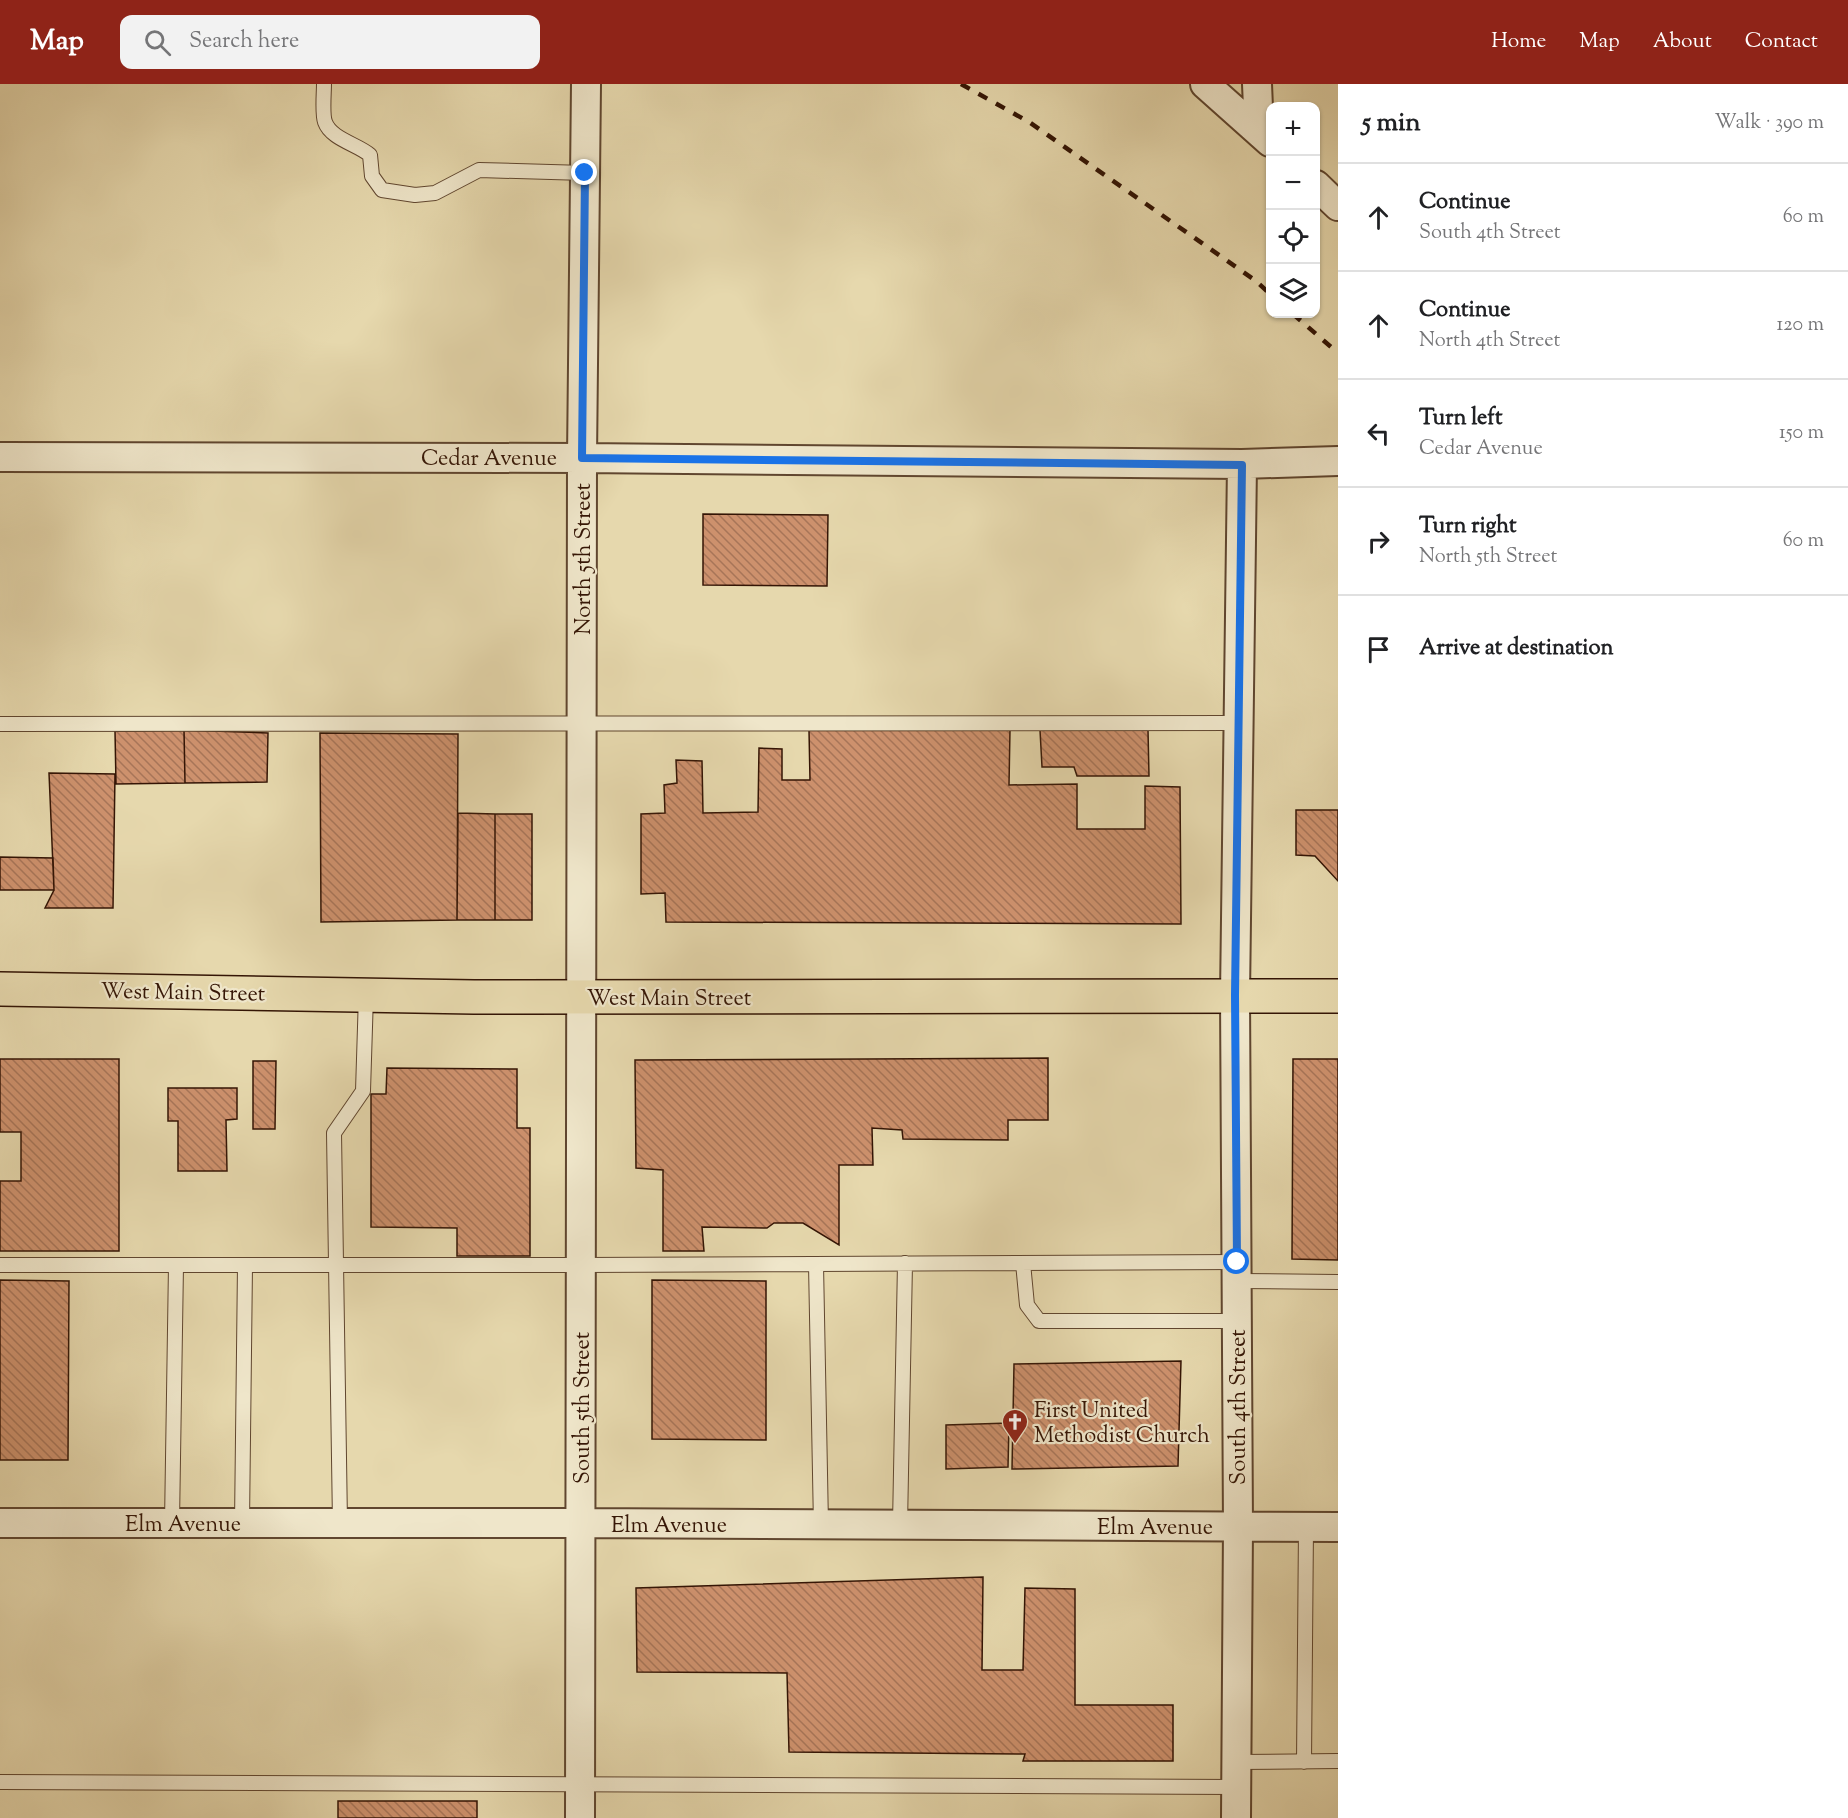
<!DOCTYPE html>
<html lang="en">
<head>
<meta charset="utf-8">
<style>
  :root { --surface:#fff; --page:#f2f2f2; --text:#202124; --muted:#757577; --line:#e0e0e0; --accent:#8f2418 }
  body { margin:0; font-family:"Sorts Mill Goudy",serif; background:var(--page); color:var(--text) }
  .controls { position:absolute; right:18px; top:18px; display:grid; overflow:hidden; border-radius:12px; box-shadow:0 2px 4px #0004 }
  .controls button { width:54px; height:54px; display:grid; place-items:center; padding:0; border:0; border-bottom:2px solid var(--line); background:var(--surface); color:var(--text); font:30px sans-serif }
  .stop { position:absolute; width:18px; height:18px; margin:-14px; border:4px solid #1a73e8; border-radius:50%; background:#fff }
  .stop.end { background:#1a73e8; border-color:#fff; box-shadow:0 2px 6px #0008 }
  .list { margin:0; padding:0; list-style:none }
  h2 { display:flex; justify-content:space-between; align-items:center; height:78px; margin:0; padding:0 24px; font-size:26px }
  h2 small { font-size:20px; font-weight:400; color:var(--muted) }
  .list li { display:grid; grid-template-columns:39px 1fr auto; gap:18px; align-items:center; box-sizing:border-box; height:108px; padding:0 24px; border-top:2px solid var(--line) }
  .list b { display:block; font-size:22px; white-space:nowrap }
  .list p { margin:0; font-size:20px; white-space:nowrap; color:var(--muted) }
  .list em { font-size:20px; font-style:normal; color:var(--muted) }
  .icon { flex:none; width:33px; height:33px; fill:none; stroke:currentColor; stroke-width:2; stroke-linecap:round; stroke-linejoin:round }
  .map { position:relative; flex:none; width:1338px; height:1734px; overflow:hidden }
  header { display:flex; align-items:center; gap:36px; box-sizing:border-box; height:84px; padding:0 30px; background:var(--accent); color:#fff }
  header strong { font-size:28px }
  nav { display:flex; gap:33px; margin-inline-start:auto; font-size:21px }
  .search { width:420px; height:54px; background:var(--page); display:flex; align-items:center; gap:15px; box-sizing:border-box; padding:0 21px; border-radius:12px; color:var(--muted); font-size:22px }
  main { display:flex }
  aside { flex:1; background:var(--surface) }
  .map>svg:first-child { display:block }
</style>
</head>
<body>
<header>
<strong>Map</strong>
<div class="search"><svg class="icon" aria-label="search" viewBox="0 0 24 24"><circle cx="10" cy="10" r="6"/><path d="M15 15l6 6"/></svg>Search here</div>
<nav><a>Home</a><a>Map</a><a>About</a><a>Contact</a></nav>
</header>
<main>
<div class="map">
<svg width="1338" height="1734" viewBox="0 0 1338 1734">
  <defs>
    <pattern id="building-back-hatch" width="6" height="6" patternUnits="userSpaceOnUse" patternTransform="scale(1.5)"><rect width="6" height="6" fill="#cd916d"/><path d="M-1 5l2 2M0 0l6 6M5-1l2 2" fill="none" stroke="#a77558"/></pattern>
  </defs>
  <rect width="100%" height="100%" fill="#e6d8ad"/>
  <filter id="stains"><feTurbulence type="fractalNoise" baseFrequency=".00333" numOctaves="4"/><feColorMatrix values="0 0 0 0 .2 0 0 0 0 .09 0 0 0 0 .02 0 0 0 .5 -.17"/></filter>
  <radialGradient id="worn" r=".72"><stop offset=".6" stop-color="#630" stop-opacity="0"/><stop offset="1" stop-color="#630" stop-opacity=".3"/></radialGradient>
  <path fill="url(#building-back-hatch)" stroke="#341505" stroke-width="1.5" d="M703 430 828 431 827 502 703 501Z
    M184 646 185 699 116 700 115 647Z
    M184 646 268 649 267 698 185 699Z
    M809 646H1010L1009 701 1077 700V745H1145V702L1180 703 1181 840 666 838 665 809 641 810V730L665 729 664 701 677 699 676 676 702 677 703 729 758 728 759 664 782 665V696H810Z
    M1040 646H1148L1149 692H1077L1074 683H1042Z
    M320 649 458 650 457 836 321 838Z
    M49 689 115 690 113 824H45L54 806Z
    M1296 726H1338V797L1315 772 1296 771Z
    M458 729 495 730V836H457Z
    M495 730H532V836H495Z
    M0 773 53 774 54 806H0Z
    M1048 974V1036H1008V1056L903 1055 902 1046 872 1044 873 1081H839V1161L803 1139H774L767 1144 702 1143 704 1167H663V1086L636 1084 635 976Z
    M0 975H119V1167H0V1097H21V1048H0Z
    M1293 975H1338V1176L1292 1175Z
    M253 977H276L275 1045H253Z
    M387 984 517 985V1044H530V1172H457V1144L371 1143V1010H386Z
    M168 1004H237V1035L226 1036 227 1087H178V1037H168Z
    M0 1196 69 1197 68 1376H0Z
    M652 1196 766 1197V1356L652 1355Z
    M1181 1277 1178 1382 1012 1385 1014 1280Z
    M1009 1339 1008 1383 946 1385V1341Z
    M983 1493 982 1586H1023L1025 1504 1075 1505V1621H1173V1677H1023L1025 1670 789 1668 787 1589 637 1588 636 1504Z
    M338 1717H477V1734H338Z"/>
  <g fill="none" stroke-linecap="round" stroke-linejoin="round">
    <defs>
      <path id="service" d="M324 0C324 9 322 30 325 38 331 55 357 60 370 71L372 92 382 106 415 111 435 109 479 86 585 89
        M0 640 1239 639
        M1023 1179 1027 1221 1039 1237H1237
        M816 1180 821 1441
        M0 1181H581L1237 1178
        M1237 1197 1338 1198
        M172 1439 176 1181
        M242 1439 245 1181
        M340 1439 334 1049 363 1007 366 911
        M900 1441 905 1179
        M1236 1678 1338 1677
        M1304 1678 1306 1443
        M0 1698 1236 1703"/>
      <path id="minor" d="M1205 0 1270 58
        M1257 0 1259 47
        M1316 101 1338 122
        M0 373 582 374 1242 380 1338 377
        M0 1439H581L1338 1443
        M580 1734 582 374 586 0
        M1236 1734 1238 1443 1235 911 1242 380"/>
      <path id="primary" d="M0 905 474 913 1338 912"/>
    </defs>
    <use href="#service" stroke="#60462f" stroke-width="16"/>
    <use href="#minor" stroke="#60462f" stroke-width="32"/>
    <use href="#primary" stroke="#341505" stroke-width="36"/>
    <use href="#service" stroke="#efe6ca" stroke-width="14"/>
    <use href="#minor" stroke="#efe6ca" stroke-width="28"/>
    <use href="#primary" stroke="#e6d8ad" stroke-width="33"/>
    <path stroke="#341505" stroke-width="4.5" stroke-dasharray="10 10" stroke-linecap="butt" d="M961 0 1029 38 1256 197 1270 210
      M1293 230 1338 269"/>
  </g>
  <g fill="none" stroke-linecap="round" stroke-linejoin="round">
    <path stroke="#1a73e8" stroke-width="8" d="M585 89 582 374 1242 381 1235 911 1237 1178"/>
  </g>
  <defs>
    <symbol id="church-pin" viewBox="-11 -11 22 30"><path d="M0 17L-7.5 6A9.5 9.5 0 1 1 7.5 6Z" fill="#8f2418" stroke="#efe6ca"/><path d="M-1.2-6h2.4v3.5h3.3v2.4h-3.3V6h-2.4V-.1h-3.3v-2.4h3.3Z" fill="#fff"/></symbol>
  </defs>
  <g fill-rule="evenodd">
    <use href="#church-pin" x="1000" y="1323" width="30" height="40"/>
  </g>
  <g text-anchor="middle" stroke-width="4.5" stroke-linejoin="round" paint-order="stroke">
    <g font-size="22" fill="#341505" stroke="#efe6ca">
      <text x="489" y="381">Cedar Avenue</text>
      <text transform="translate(582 475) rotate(-90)" y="8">North 5th Street</text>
      <text transform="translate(183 907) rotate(1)" y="8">West Main Street</text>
      <text x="669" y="921">West Main Street</text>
      <text transform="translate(1237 1323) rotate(-90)" y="8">South 4th Street</text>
      <text transform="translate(581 1324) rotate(-90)" y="8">South 5th Street</text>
      <text x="183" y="1447">Elm Avenue</text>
      <text x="669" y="1448">Elm Avenue</text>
      <text x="1155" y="1450">Elm Avenue</text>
    </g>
    <g font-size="22" fill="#341505" stroke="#efe6ca" text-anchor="start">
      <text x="1034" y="1333">First United<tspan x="1034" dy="25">Methodist Church</tspan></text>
    </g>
  </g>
  <rect width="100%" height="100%" filter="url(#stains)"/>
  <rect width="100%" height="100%" fill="url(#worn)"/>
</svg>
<div class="controls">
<button>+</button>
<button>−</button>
<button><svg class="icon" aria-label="locate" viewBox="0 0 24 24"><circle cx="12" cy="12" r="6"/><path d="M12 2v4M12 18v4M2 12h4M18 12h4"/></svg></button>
<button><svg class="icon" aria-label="layers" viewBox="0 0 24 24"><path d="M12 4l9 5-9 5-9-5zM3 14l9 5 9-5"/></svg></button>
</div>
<div class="stop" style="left:1237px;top:1178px"></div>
<div class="stop end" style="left:585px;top:89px"></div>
</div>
<aside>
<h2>5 min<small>Walk · 390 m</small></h2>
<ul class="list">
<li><svg class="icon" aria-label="ahead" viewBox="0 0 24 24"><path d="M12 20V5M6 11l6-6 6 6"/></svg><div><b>Continue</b><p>South 4th Street</p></div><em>60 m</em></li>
<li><svg class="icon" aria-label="ahead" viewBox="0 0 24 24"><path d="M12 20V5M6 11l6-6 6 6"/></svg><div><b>Continue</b><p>North 4th Street</p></div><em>120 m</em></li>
<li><svg class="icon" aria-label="left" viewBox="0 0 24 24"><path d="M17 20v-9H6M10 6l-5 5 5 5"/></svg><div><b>Turn left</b><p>Cedar Avenue</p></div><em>150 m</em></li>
<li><svg class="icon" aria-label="right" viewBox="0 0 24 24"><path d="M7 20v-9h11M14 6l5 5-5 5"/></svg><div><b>Turn right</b><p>North 5th Street</p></div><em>60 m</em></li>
<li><svg class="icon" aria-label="arrive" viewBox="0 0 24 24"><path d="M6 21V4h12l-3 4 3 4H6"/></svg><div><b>Arrive at destination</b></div></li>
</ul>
</aside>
</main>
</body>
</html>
